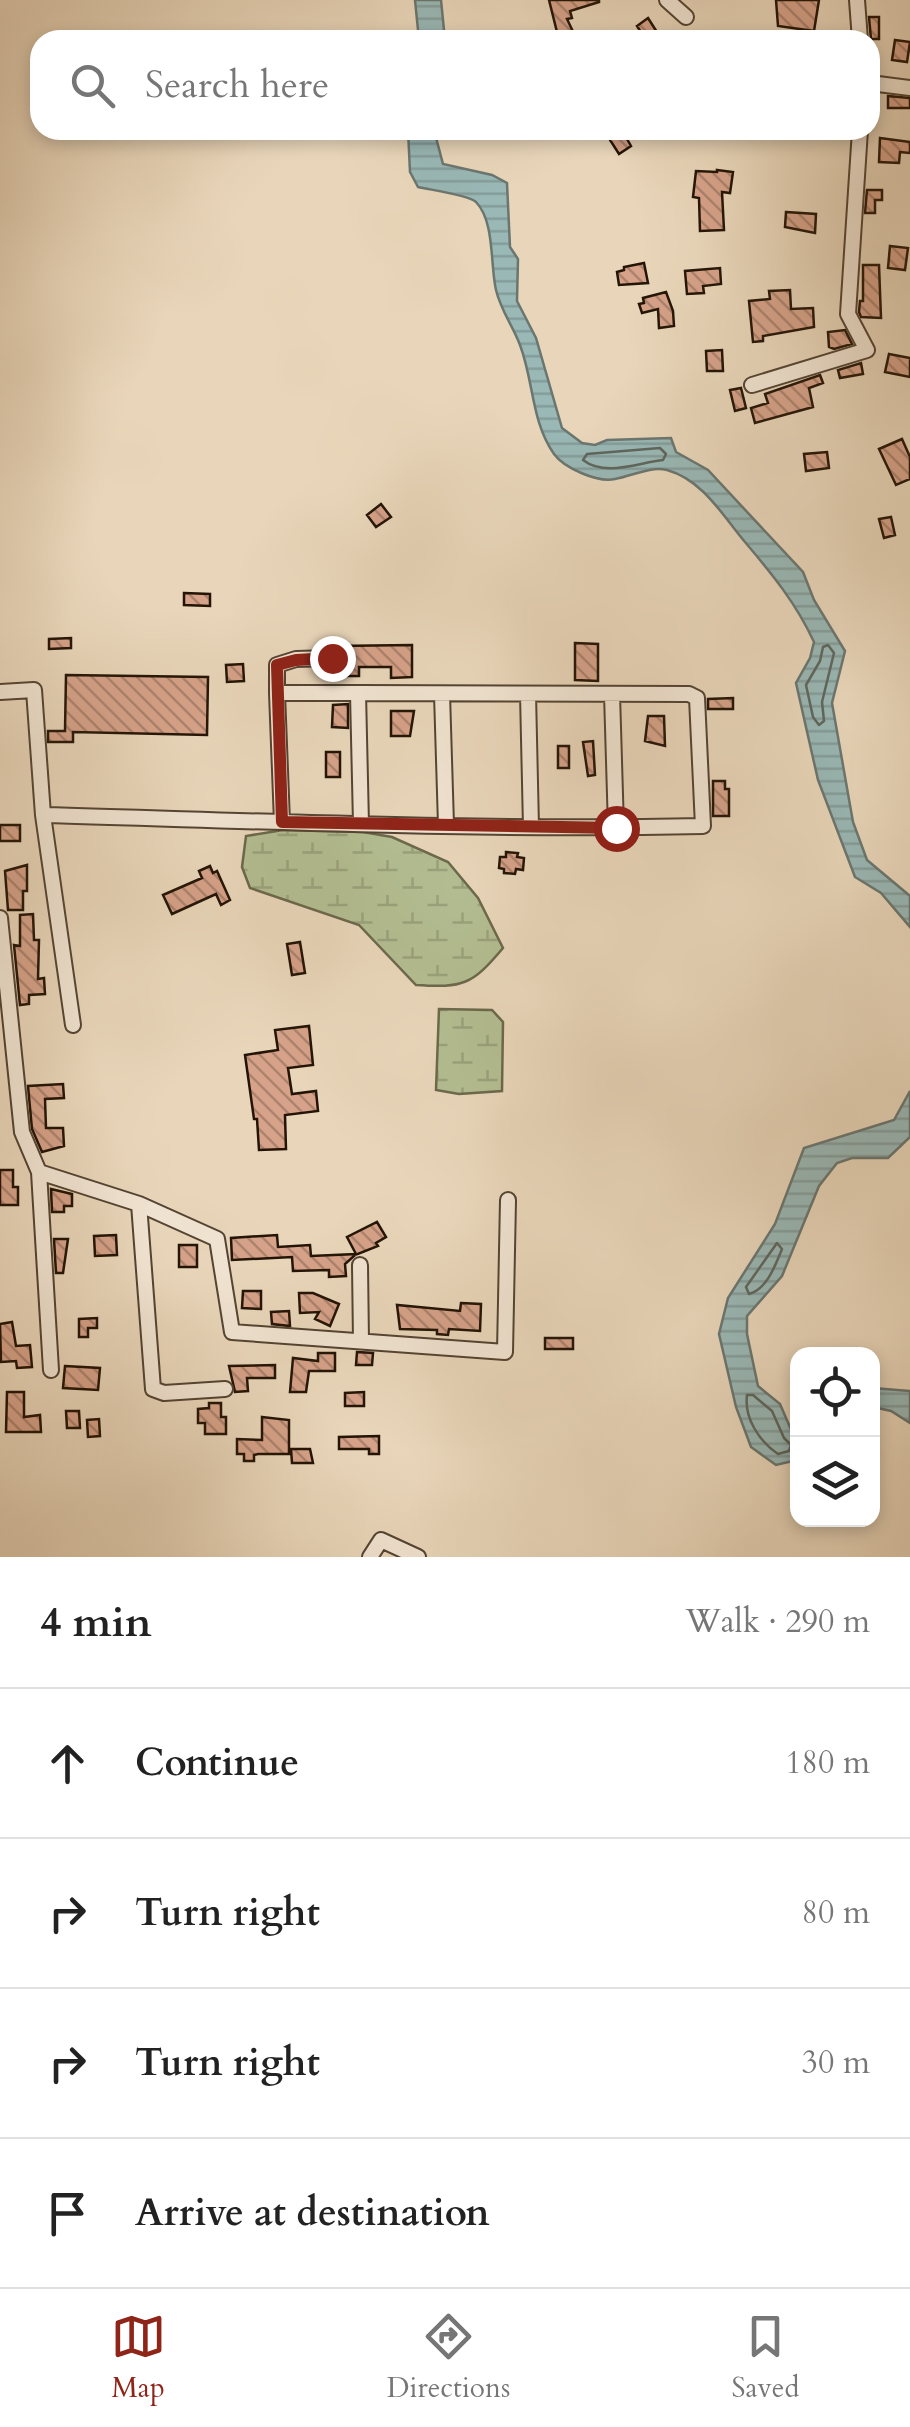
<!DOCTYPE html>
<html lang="en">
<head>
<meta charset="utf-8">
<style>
  :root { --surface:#fff; --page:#f6f6f6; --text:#222; --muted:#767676; --line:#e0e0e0; --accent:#8f2418 }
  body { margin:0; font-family:Cardo,serif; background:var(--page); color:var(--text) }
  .controls { position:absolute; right:30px; bottom:30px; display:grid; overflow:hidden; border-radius:20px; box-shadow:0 5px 15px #0003 }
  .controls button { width:90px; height:90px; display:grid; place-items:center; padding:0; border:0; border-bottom:2px solid var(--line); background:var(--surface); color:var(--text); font:50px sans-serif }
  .stop { position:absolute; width:30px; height:30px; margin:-22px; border:8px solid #8f2418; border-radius:50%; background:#fff }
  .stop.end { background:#8f2418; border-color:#fff; box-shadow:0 2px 10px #0008 }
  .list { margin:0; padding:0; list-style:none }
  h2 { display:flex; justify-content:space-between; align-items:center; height:130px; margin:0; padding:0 40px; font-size:42px }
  h2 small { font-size:32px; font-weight:400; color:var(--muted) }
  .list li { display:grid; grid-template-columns:65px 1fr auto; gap:30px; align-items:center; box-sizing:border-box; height:150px; padding:0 40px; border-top:2px solid var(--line) }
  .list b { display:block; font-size:38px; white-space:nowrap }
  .list em { font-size:32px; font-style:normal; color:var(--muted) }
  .icon { flex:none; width:55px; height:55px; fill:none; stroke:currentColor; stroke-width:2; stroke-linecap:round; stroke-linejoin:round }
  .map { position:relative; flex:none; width:910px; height:1557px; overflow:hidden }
  .search { position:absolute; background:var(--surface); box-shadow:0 5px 15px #0003; left:30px; right:30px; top:30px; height:110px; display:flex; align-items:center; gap:25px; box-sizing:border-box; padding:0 35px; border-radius:30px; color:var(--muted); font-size:38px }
  .sheet { height:730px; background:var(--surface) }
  nav { display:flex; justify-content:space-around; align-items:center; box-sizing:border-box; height:140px; border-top:2px solid var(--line); background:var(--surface); font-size:28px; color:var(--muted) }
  nav a { display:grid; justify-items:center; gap:5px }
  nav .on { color:var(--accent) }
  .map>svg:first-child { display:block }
</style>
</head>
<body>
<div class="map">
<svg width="910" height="1557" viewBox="0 0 910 1557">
  <defs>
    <pattern id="wetland-marsh" width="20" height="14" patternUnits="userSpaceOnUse" patternTransform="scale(2.5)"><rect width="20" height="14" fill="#b3be92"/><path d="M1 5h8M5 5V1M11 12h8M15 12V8" fill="none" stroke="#9aa27c"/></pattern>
    <pattern id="water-rules" width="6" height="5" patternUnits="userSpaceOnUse" patternTransform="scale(2.5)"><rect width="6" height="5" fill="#99b8b6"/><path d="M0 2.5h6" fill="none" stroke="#849d9b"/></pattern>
    <pattern id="building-back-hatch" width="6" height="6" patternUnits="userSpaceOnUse" patternTransform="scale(2.5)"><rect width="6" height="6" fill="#d6a289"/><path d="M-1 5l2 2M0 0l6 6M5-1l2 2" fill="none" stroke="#ad836e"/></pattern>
  </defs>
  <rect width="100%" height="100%" fill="#e9d6ba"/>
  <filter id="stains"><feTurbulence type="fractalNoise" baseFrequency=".002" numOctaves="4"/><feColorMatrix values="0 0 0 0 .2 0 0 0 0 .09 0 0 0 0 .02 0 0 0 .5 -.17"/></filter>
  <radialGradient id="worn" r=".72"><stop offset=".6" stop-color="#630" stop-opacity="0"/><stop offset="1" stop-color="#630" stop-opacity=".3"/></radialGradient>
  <path fill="url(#wetland-marsh)" stroke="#6b694c" stroke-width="2.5" d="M283 830 363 832 392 837 448 862 478 898 503 948C472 985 463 988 416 985L359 925 250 888 242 867 246 836Z
    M439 1009 492 1010 503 1022 502 1091 459 1094 436 1090Z"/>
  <path fill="url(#water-rules)" stroke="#6a7670" stroke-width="2.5" d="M415 0H441L445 40H419Z
    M408 130H434L443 164 492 175 507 183 510 247 518 259 517 301 536 338 562 428 582 443 595 445 607 440 671 438 676 452 708 470 803 572 814 600 845 651 832 703 853 822 867 860 910 896V927L881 893 855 877 818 780 796 683 810 658 814 642C796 603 772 574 745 542 723 516 703 480 667 470 650 466 632 476 615 479 598 483 564 468 554 454 531 421 534 382 520 345 513 326 501 311 496 290 490 264 495 222 476 202 469 195 431 190 418 187L410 172Z
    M910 1091V1137L888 1158H852L837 1163 819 1186 782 1276 747 1316V1334L758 1386 780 1404 793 1434H797V1460L776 1465 751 1447 736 1407 719 1334 728 1298 775 1224 804 1148 894 1120Z
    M873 1388 910 1391V1423L891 1411 873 1407Z"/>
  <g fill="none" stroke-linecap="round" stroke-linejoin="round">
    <path stroke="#5e665e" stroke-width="2.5" d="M660 448 666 454 663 460C637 463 605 477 583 460L587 454Z
      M828 645 834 653 822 702 824 721 819 725 813 717 806 685 820 661 823 647Z
      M777 1243 782 1249C775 1266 767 1289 749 1294L746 1287Z
      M747 1395H753L772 1411 784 1438 791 1445 789 1451 778 1454C759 1441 744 1418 747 1395Z"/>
  </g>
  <path fill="url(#building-back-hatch)" stroke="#231406" stroke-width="2.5" d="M549 0H599V2L570 11 572 18 567 19 577 40H559Z
    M776 0H819L814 31 778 26Z
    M869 17H879V39H871Z
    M648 18 662 40H646L637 26Z
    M895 40 910 42 907 62 892 60Z
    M888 96 910 98V108H888Z
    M623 132 631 146 619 154 610 140Z
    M880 138 910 142V153L900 152 899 163 879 162Z
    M717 170 733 172 730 193 722 192 724 230 700 231 699 198 693 197 696 171 717 172Z
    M867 190H882V200H875V213H865Z
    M786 212 816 214 815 233 785 227Z
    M890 246 908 248 905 270 888 268Z
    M644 263 648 283 619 285 617 272 624 270V267Z
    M863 265H879L881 318 861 317 859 312 860 301H863Z
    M720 268 721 284 703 286 704 293 687 294 685 271Z
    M790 290 791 309 813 308 814 327 763 336V341L753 342 749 301 770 299 769 291Z
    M666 292 673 311 674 326 659 328 658 309 642 313 639 304 644 303 643 298Z
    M845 330 852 344 834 349 829 347 828 332Z
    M722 350 723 371H707L706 351Z
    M889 354 910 358V377L885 372Z
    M861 363 863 374 840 378 838 370Z
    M820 375 823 383 809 388 813 407 755 423 751 408 768 403 765 394Z
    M741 388 746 408 735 411 730 390Z
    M902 439 910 457V479L896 485 879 449Z
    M827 452 829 468 806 471 804 454Z
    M381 504 391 517 376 527 367 515Z
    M891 517 895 535 884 538 879 519Z
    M184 593 210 594V606L184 605Z
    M71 638V648L49 649V639Z
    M575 643 598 644V681L575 680Z
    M412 645V677L391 678V667H359V676H339V671H335L343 659 335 646Z
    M243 664 244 681 227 682 226 665Z
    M66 675 208 677 207 735 73 732V742H48V731H65Z
    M733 698V709H708V699Z
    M348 704V728L332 727 333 705Z
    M391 711H414L410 736H391Z
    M648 716H664L665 746 645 741Z
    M593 741 595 775 588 776 583 742Z
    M558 746H569V768H558Z
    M326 752H340V777H326Z
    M713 781H725V789H729V816H713Z
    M0 825H20V841H0Z
    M506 852 518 853 517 857 524 858 523 870 516 869 515 874 504 873V869L499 868 500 857H506Z
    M27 865V891H23V910H8L5 871Z
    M210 866 213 873 217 871 230 900 221 905 216 894 172 914 163 895 202 878 199 871Z
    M33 914 34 940H39L38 979 44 978 45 994 29 995V1004L20 1005 14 945 20 946V915Z
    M300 942 305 973 292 975 287 944Z
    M309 1026 313 1065 288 1068 292 1094 316 1091 318 1111 285 1115 286 1149 259 1150 257 1119H254L245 1055 278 1050 275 1030Z
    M63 1084 64 1098 45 1099 46 1128H63L64 1146 42 1152 32 1129 28 1086Z
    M0 1170H13V1187H18V1205H0Z
    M51 1189 72 1194V1206H64V1212H52Z
    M377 1222 386 1237 376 1243 378 1246 355 1255 345 1264 346 1276 329 1277V1270L293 1271 292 1257 232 1260 231 1238 277 1235 278 1247 310 1245 311 1256 356 1254 347 1237Z
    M116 1235 117 1255 95 1256 94 1236Z
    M54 1239H68L63 1273H56Z
    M179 1245H197V1267H179Z
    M243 1291H261V1309L242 1308Z
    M299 1293H313L339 1304 330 1326 315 1319 319 1312 300 1313Z
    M461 1303 481 1304 480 1331 449 1329 448 1335 437 1334V1330L400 1329 397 1305 460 1311Z
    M289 1311 290 1326 272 1324 271 1312Z
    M97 1318V1328H88V1337H79V1319Z
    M12 1322 16 1346 30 1345 32 1367 17 1368 16 1361 1 1362 0 1324Z
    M545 1338H573V1349H545Z
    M357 1352 373 1353 372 1365H356Z
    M318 1353H335V1371H309L306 1392H290L293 1358 318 1361Z
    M275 1365V1378H247L248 1391 235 1392 229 1366Z
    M65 1366 100 1368 98 1390 63 1388Z
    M7 1392H24V1417L40 1415 41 1432H6Z
    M364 1392V1406H345V1393Z
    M209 1403H221V1417H226V1434H205V1423H198V1409L209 1408Z
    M66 1411H79L80 1428H67Z
    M262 1417 289 1420V1454H258L254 1455V1461H244V1454H237V1439L262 1440Z
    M99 1419 100 1436 88 1437 87 1420Z
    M379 1436V1454H369V1449H339V1437Z
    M291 1449H310L313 1463H292Z"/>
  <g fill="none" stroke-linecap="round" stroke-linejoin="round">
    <defs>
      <path id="minor" d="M667 0 686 17
        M857 0 860 40
        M870 83 910 88
        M752 385 867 350 848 314 860 130
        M0 692 34 690 43 815C263 821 483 831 703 826L697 698 689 694 358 693 361 824
        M277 693V665L296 659 332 658
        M442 694 446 825
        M528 694 531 827
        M612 694 616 828
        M43 815 73 1025
        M282 822 277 693H358
        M0 918 22 1132 39 1172 139 1204 217 1239 232 1332 505 1352 508 1200
        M39 1172 51 1370
        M139 1204 153 1389 164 1393 225 1389
        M360 1265 361 1341
        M370 1557 381 1540 418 1557"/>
    </defs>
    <use href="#minor" stroke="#544433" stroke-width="18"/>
    <use href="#minor" stroke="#f1e4d2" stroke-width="14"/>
  </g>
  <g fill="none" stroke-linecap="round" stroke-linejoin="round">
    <path stroke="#8f2418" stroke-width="12" d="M332 658 296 660 277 665 282 822 616 828"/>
  </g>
  <rect width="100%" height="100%" filter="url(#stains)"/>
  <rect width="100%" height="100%" fill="url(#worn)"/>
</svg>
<div class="controls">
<button><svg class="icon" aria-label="locate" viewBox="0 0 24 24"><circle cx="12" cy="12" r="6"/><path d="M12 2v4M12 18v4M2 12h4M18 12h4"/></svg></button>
<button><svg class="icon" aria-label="layers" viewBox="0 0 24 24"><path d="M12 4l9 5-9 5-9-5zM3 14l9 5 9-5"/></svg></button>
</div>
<div class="stop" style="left:616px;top:828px"></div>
<div class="stop end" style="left:332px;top:658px"></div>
<div class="search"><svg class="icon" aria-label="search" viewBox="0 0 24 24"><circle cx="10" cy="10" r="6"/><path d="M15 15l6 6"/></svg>Search here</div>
</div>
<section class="sheet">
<h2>4 min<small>Walk · 290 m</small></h2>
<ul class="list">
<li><svg class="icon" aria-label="ahead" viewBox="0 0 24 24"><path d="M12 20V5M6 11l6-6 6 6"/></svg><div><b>Continue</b></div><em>180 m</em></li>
<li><svg class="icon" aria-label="right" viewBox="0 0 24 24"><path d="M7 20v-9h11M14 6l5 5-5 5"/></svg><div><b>Turn right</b></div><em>80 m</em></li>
<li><svg class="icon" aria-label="right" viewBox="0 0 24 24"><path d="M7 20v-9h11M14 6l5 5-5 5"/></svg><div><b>Turn right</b></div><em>30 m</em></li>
<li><svg class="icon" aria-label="arrive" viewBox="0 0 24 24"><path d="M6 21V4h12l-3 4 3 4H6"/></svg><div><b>Arrive at destination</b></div></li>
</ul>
</section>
<nav>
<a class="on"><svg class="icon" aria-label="map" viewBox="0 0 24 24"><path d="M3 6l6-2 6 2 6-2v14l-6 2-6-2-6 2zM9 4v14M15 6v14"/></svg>Map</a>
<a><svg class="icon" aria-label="directions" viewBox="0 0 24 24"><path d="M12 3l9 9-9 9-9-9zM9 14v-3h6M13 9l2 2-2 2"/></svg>Directions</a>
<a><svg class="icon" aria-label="saved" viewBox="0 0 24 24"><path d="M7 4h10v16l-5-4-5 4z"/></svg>Saved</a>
</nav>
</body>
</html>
